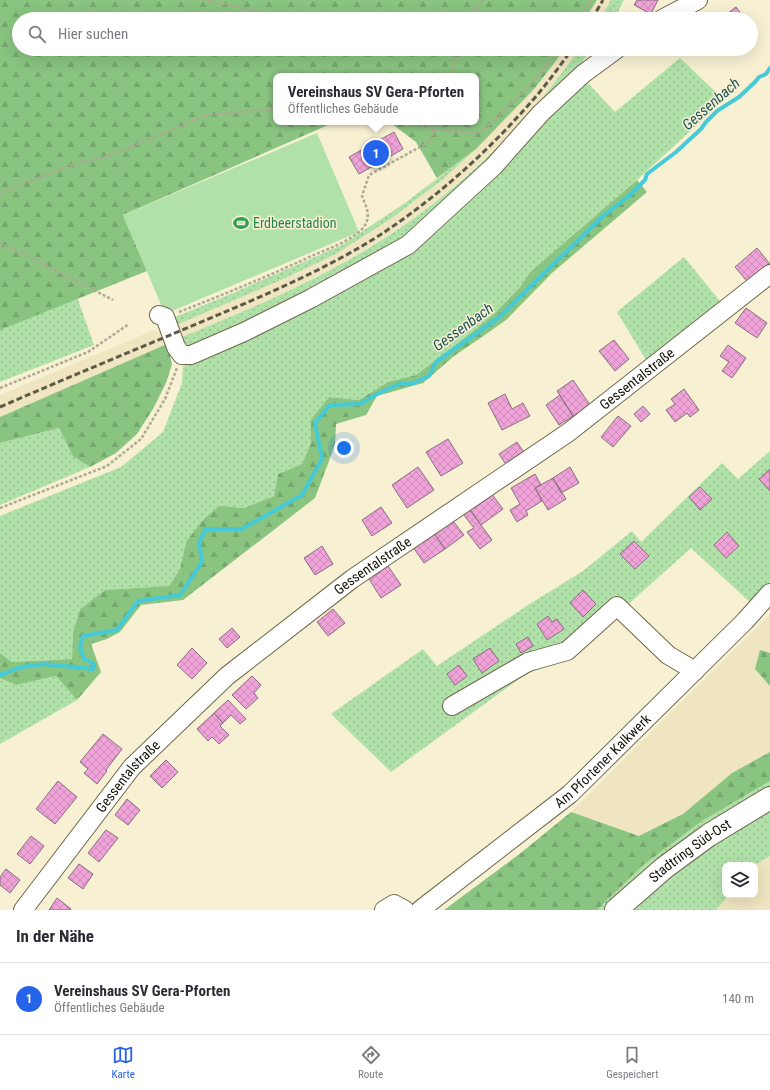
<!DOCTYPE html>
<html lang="de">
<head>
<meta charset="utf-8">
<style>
  :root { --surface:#fff; --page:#f7f7f7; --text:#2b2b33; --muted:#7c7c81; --line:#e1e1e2; --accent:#2563eb }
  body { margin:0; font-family:"Roboto Condensed",sans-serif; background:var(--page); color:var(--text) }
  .controls { position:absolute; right:12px; bottom:12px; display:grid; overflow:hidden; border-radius:8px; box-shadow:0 4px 16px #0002 }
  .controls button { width:36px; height:36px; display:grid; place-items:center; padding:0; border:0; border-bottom:1px solid var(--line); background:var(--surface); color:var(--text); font:20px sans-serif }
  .you { position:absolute; left:344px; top:448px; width:14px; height:14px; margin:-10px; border:3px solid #fff; border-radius:50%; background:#1a73e8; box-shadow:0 0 0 6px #1a73e833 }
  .badge { display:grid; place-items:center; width:26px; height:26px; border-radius:50%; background:var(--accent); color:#fff; font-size:13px; font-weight:700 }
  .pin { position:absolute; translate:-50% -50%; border:2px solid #fff; box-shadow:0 1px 4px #0006 }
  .popup { position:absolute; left:273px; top:73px; width:206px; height:52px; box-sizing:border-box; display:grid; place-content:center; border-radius:8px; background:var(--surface); filter:drop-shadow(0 1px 3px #0005); font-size:13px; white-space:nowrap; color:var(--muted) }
  .popup b { font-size:15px; color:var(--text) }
  .popup::after { content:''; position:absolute; left:50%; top:100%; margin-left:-8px; border:8px solid transparent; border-top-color:var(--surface) }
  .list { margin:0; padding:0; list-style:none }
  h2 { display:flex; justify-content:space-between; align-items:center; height:52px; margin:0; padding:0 16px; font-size:17px }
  h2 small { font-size:13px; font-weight:400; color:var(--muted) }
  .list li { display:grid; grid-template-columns:26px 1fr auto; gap:12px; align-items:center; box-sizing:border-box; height:72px; padding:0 16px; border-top:1px solid var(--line) }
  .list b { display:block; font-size:15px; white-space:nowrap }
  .list p { margin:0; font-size:13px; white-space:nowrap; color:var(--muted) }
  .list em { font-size:13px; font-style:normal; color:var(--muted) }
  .icon { flex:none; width:22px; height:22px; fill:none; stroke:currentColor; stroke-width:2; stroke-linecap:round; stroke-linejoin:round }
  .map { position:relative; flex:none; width:770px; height:910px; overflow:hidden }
  .search { position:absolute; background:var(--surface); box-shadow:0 4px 16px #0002; left:12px; right:12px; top:12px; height:44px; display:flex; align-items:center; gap:10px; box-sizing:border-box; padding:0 14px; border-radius:22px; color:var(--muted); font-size:15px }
  .sheet { height:124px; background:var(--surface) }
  nav { display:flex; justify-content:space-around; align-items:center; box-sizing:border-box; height:56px; border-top:1px solid var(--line); background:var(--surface); font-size:11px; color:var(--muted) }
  nav a { display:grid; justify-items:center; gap:2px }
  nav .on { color:var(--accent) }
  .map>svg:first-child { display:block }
</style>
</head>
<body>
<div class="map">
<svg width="770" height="910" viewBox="0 0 770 910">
  <defs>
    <pattern id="grass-dots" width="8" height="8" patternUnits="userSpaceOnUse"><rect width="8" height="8" fill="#b0e1a8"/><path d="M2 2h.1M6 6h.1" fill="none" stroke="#96c08f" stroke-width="1.8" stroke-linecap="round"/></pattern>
    <pattern id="forest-firs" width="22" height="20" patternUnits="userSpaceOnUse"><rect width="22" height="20" fill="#89c480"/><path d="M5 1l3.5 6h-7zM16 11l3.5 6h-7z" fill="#75a86d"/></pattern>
    <pattern id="building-cross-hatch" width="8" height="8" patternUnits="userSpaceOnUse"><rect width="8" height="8" fill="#f0a3d8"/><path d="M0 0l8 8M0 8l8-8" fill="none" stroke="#cd8bb8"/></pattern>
  </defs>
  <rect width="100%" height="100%" fill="#f7f0d2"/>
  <path fill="#efe5c0" d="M597 0H611L600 19H585Z
    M565 49H579L556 81 516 128 484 159 444 194 420 213 384 238 343 263 288 291 235 315 0 417V395L152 331H161L334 255 392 218 442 180 476 149 535 88Z
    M770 614V780L702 821 642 866 571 812Z
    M770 856V910H716L729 895H755V865Z"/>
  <path fill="url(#grass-dots)" d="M611 0H624L614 19H600Z
    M579 49H592L581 63V71L525 125 397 244 344 274 192 349 184 347 180 338C235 315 291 292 343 263 436 212 519 137 579 49Z
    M680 58 724 100 637 180 530 272 520 287 495 313 472 332 416 375 388 382 359 400 329 397 311 419V443L302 464 278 474 274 496 244 508 219 506 186 542 180 569 169 586 105 590 80 609 73 632 72 659 12 662 0 653V516L121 467 163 432 182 383 183 366 204 357 411 249 584 79 615 112Z
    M476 149 442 180 392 218 334 255 281 280 174 326 175 317 233 293 342 245 405 203Z
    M684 257 724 306 648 363 617 312Z
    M77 297 94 345 0 382V329Z
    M59 428 73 455 90 467 0 505V443Z
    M770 451V584L752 604 691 548 566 660 526 674 391 772 331 714 423 649 437 666 528 605 583 571 632 531 641 542 722 463 738 479Z
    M56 676 77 700 0 744V678L16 685Z
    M770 781V788L632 883 603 910H597L642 866 702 821Z
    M770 812V856L755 865H725V895H729L716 910H631L682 866 717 842Z"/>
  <path fill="url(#forest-firs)" d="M0 0H597L585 19H19V49H565L535 88 476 149 437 178 416 142 392 124 386 122H476V76H276V122H335L123 215 147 271 0 330Z
    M637 180 647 192 552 273 506 320 482 337 454 356 423 383 377 396 366 415 336 424 335 445 315 498 183 600 141 605 120 632 107 639 91 644 101 672 77 700 56 676 16 685 0 678V653L12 662 72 659 73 632 80 609 105 590 169 586 180 569 186 542 202 521 219 506 244 508 274 496 278 474 302 464 311 443V419L329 397 359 400 388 382 416 375 472 332 495 313 520 287 530 272Z
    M167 344 172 364 166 383 153 409 137 434 116 453 90 467 73 456 59 428 0 443V417Z
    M760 650 770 653V686L769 685 755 669Z
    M770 752V781L702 821 642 866 597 910H444L522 852 571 812 639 836 683 814 732 773Z"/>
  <path fill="#b0e1a8" d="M317 133 359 232 165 314 123 215Z"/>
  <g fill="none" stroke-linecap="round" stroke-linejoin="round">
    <path stroke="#46cad7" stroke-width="4" d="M0 673 1 675 21 667 44 664 93 669 94 664 84 659 80 647 83 636 117 630 138 601 180 595 202 562 199 542 206 529H242L302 495 322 459 315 423 330 405 360 404 379 393 399 384H411L429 376 436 362 498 318 603 216 629 196 645 180 647 174 676 152 701 129 706 122 717 111 739 97 755 82 759 77 766 74 770 68"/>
  </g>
  <path fill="url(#building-cross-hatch)" stroke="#896f80" d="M637 0H658L651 14 634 5Z
    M736 7 745 19H720Z
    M394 132 403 149 359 174 349 157Z
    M757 248 770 264V270L751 286 735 267Z
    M746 308 767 323 757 338 735 323Z
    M614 340 629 359 615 371 599 351Z
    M728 345 746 358 732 378 722 371 729 362 720 356Z
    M573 380 590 405 573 416 557 391Z
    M684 389 699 410 690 417 687 413 675 422 666 410 675 404 671 399Z
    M505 394 512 409 523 403 530 416 502 430 488 403Z
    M560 395 573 416 559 425 546 405Z
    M643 406 650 414 641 422 634 414Z
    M618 416 631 426 613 447 601 437Z
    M448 439 463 463 441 476 426 452Z
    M517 442 525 454 507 466 499 454Z
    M418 467 434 490 407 508 392 485Z
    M570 467 579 483 561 493 553 478Z
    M769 470H770V491L759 479Z
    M535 474 541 485 535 488 542 501 526 511 528 515 517 522 510 510 520 504 511 488Z
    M553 478 566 499 548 510 535 488Z
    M700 487 712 499 700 510 689 497Z
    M491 493 503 509 481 525 470 510Z
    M381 507 392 523 372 536 362 520Z
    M470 510 492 540 480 549 467 532 474 528 463 514Z
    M453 521 464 535 445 549 434 533Z
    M727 532 739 546 726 558 714 545Z
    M434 533 445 549 424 563 413 547Z
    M634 541 649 556 635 569 620 554Z
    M322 546 333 564 315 575 304 558Z
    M388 566 401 585 381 598 369 579Z
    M583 590 596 604 583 617 570 603Z
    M333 609 345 623 328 636 317 622Z
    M548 616 552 622 557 619 564 629 547 640 537 624Z
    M232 628 240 637 227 648 219 639Z
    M528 637 533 646 521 653 516 644Z
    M192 648 207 663 192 679 177 665Z
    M490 648 499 661 482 673 473 659Z
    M459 665 467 676 455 685 447 674Z
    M252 676 261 685 254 693 258 698 246 709 232 695Z
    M228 700 246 719 240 724 231 715 223 723 214 713Z
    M214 713 223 723 220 726 229 735 219 744 212 737 208 741 197 729Z
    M103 734 122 749 106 770 107 771 97 784 84 773 88 769 80 762Z
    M166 760 178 772 162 788 150 776Z
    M58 781 77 797 55 824 36 809Z
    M127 799 140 810 128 825 115 815Z
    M106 830 118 838 99 862 88 853Z
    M31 836 44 846 30 864 17 854Z
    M79 864 93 874 83 889 68 878Z
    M6 869 20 880 10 893 0 885V877Z
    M57 898 71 909 70 910H49Z"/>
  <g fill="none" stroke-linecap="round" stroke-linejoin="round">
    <defs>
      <g id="minor">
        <path d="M662 19 698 0"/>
        <path d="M159 315 165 317 176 347 182 355H191L244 332 310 299 408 245 494 166 541 113 583 74 617 49"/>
        <path d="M452 706 528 662 567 651 617 606 668 655 695 671"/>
        <path id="s1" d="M23 910 132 767 227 676 352 579 569 432 770 274"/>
        <path d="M384 910 394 904 405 910"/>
        <path id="s2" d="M420 910 570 794 745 621 770 593"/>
      </g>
      <g id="major">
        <path id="s3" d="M616 910 664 868 709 835 770 798"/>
      </g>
    </defs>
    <use href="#minor" stroke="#6f684e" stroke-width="20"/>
    <use href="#major" stroke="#6f684e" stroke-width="24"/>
    <path stroke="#aea991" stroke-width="2.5" stroke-dasharray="3 2" stroke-linecap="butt" d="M203 0 296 19
      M462 19 475 9 483 0
      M579 19 591 0
      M451 76 455 55 452 49
      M412 122 435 130 480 133 521 95 550 61 558 49
      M0 193 74 164 109 156 207 115 276 109
      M0 243 20 252 113 300
      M179 312C225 294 271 275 316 254 329 249 359 237 365 225 371 215 366 206 362 196L369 175 429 142 435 130
      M0 388 88 352 129 324
      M0 508 107 466 141 439 165 399 177 368"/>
    <use href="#minor" stroke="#fff" stroke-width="18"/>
    <use href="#major" stroke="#fff" stroke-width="22"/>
    <path stroke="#5e5a49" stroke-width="3" stroke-dasharray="6 3" stroke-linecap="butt" d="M592 19 603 0
      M0 407C71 376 142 347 213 317 270 293 328 268 380 235 433 200 481 158 523 111 541 92 557 70 572 49"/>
  </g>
  <defs>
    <symbol id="stadium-bare" viewBox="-9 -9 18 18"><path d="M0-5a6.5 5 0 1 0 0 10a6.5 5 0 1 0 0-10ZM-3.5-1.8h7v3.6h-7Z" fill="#2e9e5b" stroke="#f7f0d2" stroke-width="2.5" paint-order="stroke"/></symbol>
  </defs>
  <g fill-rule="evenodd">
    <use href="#stadium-bare" x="230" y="212" width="22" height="22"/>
  </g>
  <g text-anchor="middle" stroke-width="3" stroke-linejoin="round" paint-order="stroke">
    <g font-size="14" fill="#27864d" stroke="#f7f0d2" text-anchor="start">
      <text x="253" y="228">Erdbeerstadion</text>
    </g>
    <g font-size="14" fill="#151308" stroke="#f7f0d2">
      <text dy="5" stroke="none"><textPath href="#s1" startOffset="818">Gessentalstraße</textPath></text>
      <text dy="5" stroke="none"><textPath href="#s1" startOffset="494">Gessentalstraße</textPath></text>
      <text dy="5" stroke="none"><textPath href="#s2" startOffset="236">Am Pfortener Kalkwerk</textPath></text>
      <text dy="5" stroke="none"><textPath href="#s1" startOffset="170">Gessentalstraße</textPath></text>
      <text dy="5" stroke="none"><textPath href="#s3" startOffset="95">Stadtring Süd-Ost</textPath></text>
    </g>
    <g font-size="15" font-style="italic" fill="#1e555b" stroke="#f7f0d2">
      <text transform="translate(711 104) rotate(-41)" y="5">Gessenbach</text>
      <text transform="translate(463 327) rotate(-36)" y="5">Gessenbach</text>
    </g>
  </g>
</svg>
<div class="controls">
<button><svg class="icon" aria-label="layers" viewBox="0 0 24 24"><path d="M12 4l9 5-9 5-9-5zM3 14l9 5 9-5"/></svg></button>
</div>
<div class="you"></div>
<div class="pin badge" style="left:376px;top:153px">1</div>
<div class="popup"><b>Vereinshaus SV Gera-Pforten</b>Öffentliches Gebäude</div>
<div class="search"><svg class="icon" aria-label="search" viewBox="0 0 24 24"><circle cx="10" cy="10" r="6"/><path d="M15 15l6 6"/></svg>Hier suchen</div>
</div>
<section class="sheet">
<h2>In der Nähe<small></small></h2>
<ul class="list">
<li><span class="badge">1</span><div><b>Vereinshaus SV Gera-Pforten</b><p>Öffentliches Gebäude</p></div><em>140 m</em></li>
</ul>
</section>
<nav>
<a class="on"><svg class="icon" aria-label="map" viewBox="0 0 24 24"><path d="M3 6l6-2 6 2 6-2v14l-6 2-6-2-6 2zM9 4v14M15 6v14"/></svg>Karte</a>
<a><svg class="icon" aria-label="directions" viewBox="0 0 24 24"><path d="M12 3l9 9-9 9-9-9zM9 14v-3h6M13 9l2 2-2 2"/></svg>Route</a>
<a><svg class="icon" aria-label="saved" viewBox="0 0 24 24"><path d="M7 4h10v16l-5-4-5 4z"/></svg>Gespeichert</a>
</nav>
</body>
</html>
